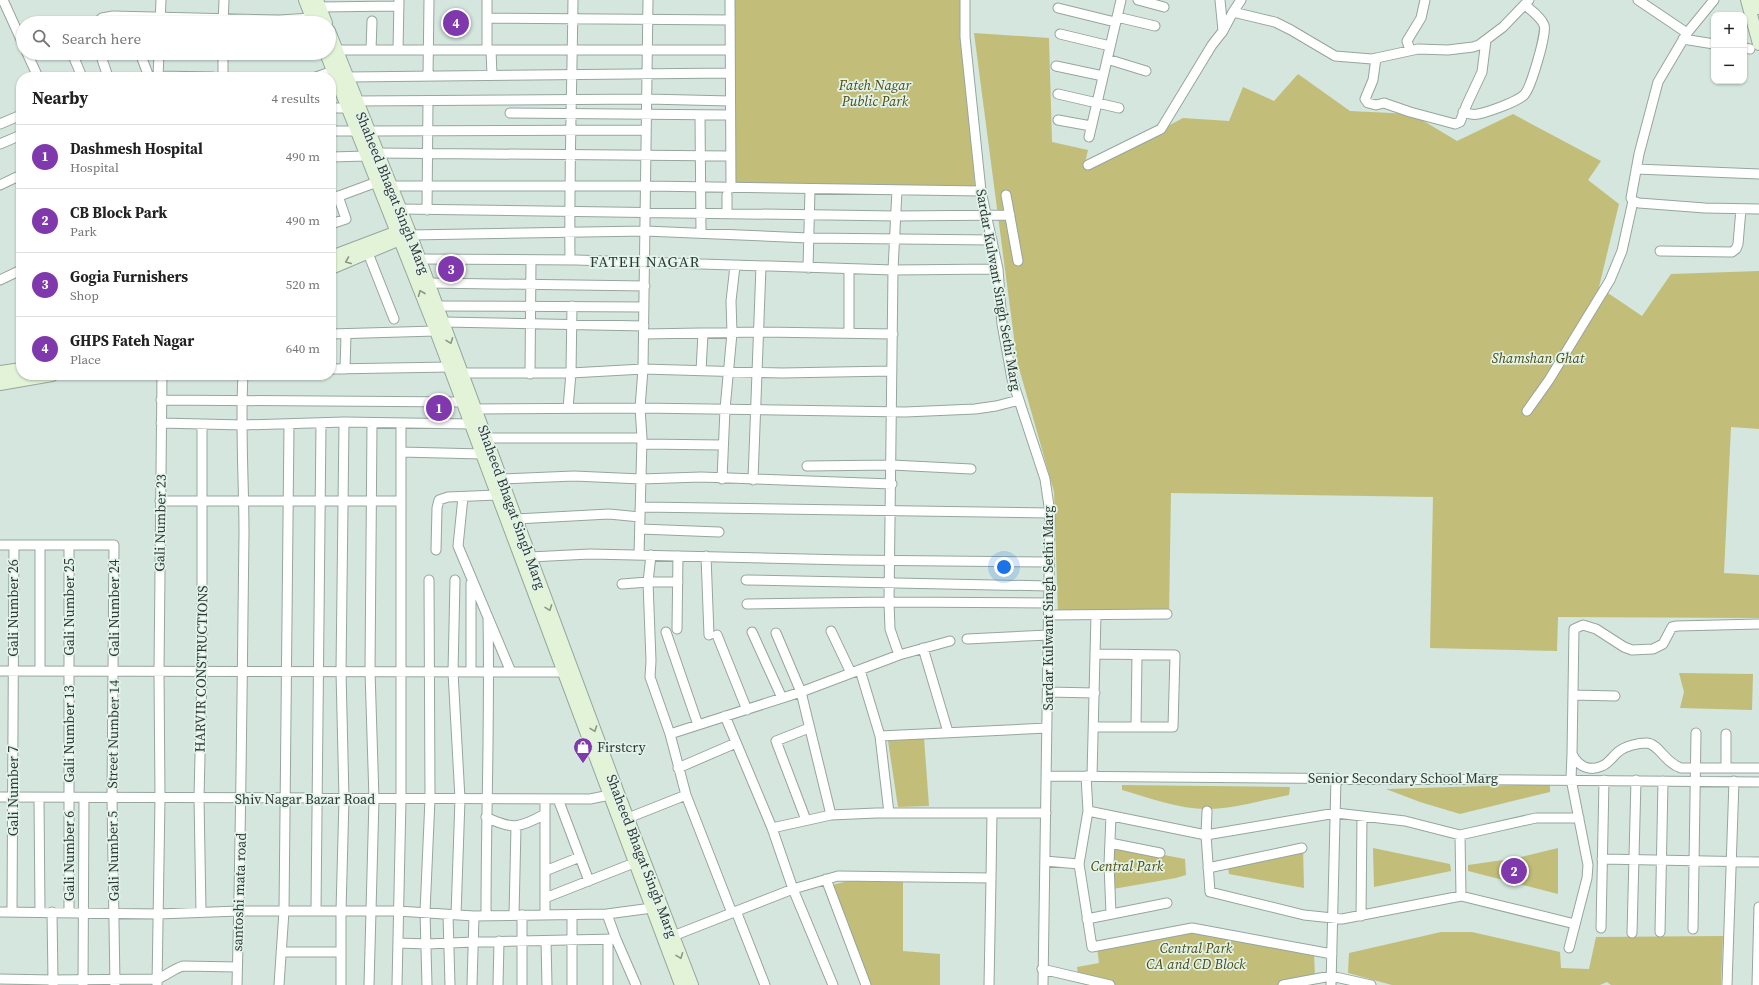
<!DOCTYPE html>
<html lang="en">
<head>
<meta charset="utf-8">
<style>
  :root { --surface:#fff; --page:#f6f6f6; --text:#222; --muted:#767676; --line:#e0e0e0; --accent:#7f39ac }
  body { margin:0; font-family:"Source Serif 4",serif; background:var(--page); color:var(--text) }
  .controls { position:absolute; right:12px; top:12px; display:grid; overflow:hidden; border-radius:8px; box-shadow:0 1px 3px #0004 }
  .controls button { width:36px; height:36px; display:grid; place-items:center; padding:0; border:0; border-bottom:1px solid var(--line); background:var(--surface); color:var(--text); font:20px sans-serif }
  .you { position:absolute; left:1004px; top:567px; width:14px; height:14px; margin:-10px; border:3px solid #fff; border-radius:50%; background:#1a73e8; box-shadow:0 0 0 6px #1a73e833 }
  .badge { display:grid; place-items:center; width:26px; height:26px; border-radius:50%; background:var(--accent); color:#fff; font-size:13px; font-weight:700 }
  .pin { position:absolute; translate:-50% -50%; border:2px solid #fff; box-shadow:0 1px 4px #0006 }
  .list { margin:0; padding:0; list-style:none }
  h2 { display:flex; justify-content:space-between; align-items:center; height:52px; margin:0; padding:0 16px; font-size:17px }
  h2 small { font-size:13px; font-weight:400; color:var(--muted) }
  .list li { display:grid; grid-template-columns:26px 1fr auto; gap:12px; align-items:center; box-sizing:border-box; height:64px; padding:0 16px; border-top:1px solid var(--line) }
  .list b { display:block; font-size:15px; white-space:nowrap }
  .list p { margin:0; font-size:13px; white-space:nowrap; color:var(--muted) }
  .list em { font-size:13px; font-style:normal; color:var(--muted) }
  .icon { flex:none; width:22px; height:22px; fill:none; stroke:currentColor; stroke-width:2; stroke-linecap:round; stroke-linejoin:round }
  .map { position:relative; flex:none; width:1759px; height:985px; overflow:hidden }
  .search { position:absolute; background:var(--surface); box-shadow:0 1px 3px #0004; left:16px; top:16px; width:320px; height:44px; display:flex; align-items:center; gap:10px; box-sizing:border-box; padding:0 14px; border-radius:22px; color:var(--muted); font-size:15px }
  .panel { position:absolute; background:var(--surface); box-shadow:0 1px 3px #0004; left:16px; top:72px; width:320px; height:308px; border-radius:16px }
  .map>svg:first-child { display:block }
</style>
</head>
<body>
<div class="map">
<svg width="1759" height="985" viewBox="0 0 1759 985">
  <rect width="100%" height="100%" fill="#d4e6dd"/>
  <path fill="#c2be79" d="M735 0H960L975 186 736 183 734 83Z
    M974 33 1049 38 1052 142 1088 150 1085 163 1104 160 1183 118 1229 121 1243 87 1274 101 1298 74 1350 111 1412 114 1457 141 1513 114 1601 161 1588 180 1619 204 1599 287 1642 316 1671 274 1759 271V429L1731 427 1724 573 1759 575V618L1558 617 1557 651 1430 648 1433 497 1171 493 1169 616 1058 614 1054 492 1017 361Z
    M1679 673 1753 674 1752 710 1680 708 1684 692Z
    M924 738 929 806 898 807 888 741Z
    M1550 784V792L1460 814 1420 802 1386 789Z
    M1122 785 1290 787 1289 795C1262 800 1234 809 1207 809 1179 809 1149 798 1122 790Z
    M1112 845 1185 859 1186 875 1176 878 1113 889Z
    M1303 847 1304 888 1229 874 1228 867Z
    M1373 848 1450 864 1451 871 1374 887Z
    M1558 848V894L1468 871V865L1517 858Z
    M848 881 903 882V951L940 954V985H867L848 922 832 885Z
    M1191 926 1216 928 1314 952 1315 978 1280 985H1113L1078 976 1077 967 1099 963 1097 947Z
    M1441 932H1472L1560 952 1561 968 1589 969 1596 937 1723 936 1721 985H1611L1607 982 1600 985H1392L1348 973 1349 953Z"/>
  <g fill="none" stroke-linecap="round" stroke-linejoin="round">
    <defs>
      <path id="street" d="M3 0 23 44
        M399 0 398 50H730
        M730 0 731 188
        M965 0V37L981 191 998 269 1002 324 1012 379 1045 479 1050 513 1043 985
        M1138 0 1164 7
        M1638 0 1687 33
        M1714 0 1687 33 1658 82 1639 154 1631 198 1633 201 1639 203 1705 208 1759 209
        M320 7 399 6
        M1058 8 1115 22
        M1233 12 1241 0
        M1117 17 1155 26
        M487 18 730 20
        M97 23 102 18 113 16 279 20 312 18
        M160 23 161 0
        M223 23 224 0
        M1223 31 1233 12 1275 22 1291 30 1335 56 1372 59 1418 49 1448 50 1473 47 1479 45 1503 27 1529 0
        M1060 34 1110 46
        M1683 39 1714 44
        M1744 48 1750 49
        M336 50H398
        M371 50 372 21
        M487 50V0
        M491 50 492 75
        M1410 50 1407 41 1421 18 1425 0
        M27 53 38 77
        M72 53 82 77
        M100 53 108 77
        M140 53 149 77
        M1376 58 1373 80 1365 99 1368 103 1376 105 1384 103 1410 112 1455 124 1460 122 1467 104 1482 72 1486 40
        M1107 59 1146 71
        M1056 66 1103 76
        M158 76 213 77
        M428 76 429 0
        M158 77 159 53
        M223 77V53
        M316 77 333 71
        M347 77 730 73
        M1058 94 1119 108
        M356 101 647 99 730 101
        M331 108H348
        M1463 112C1468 114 1473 115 1478 114 1488 112 1517 102 1524 95 1531 88 1547 33 1544 25 1541 17 1531 10 1525 5
        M510 113 730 115
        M700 115 701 233
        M1058 120 1091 126
        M0 124 21 115
        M331 131H357
        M368 131 646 130
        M1089 137 1121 0
        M0 144 21 135
        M377 153 730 156
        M331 157 367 156
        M1088 165 1161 129 1212 45 1223 31 1220 0
        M1636 169 1759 174
        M0 185 21 175
        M391 186H646L981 191
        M1006 195 1018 261
        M331 199 377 182
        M400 209 896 216 1010 215
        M427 210 428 101
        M727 213V195
        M331 224 346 219 338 196
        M410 235 645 231 809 238 992 240
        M1660 251 1732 252 1736 249 1738 244 1741 209
        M368 253 394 319
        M419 259 576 260 893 270 897 190
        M570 260C569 173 572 87 573 0
        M808 268 810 189
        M849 269V333
        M0 280 21 270
        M428 283 645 286
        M437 306 644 307
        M443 322 644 326
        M331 334 436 331
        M644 334 758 332 893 334
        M331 369 450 367
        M345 369 346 334
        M701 371 703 333
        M463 373H571L643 369 782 373 892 371
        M530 374 531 260
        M161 400 463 402
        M568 408 571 373 572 306
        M476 409 640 408 905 412 975 409 996 406 1019 400
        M1527 411 1549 380 1610 280 1622 251 1633 201
        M161 423 243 425 344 422 471 424
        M487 438H642
        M642 444 723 445
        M401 452 482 454
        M807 466 892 465 971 469
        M502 479 574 476 641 479 701 477 892 484
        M722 479 725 409 732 333 731 301 735 266
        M753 480 761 266
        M463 497 458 546 511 672
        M160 501H400
        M641 507 1050 513
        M516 519 609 514 640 517
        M640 529 719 532
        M0 545H114L112 798 115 985
        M436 550 437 508 439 500 448 497 497 495
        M639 555 642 438 640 408 643 369 648 0
        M651 555 648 582 651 661 650 677 670 734 686 795 732 913
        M706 556 709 635
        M530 557 590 554 848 560 1049 562
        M455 580 453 672 460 799 456 915
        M746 580 1049 586
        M471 583V672
        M622 584 648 582H678
        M747 604 889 602 1049 603
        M1049 615 1167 614
        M1759 624 1677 626 1672 627 1663 644 1653 649 1632 650 1624 647 1596 629 1583 625 1574 629 1572 754C1578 766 1589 772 1602 766 1608 764 1613 756 1618 752 1625 746 1638 743 1647 743 1659 744 1665 763 1681 768H1759
        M677 629 678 556
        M831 631 851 673
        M666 632 698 725
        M752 632 782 698
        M776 633 801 692 831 815
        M717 635 747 710
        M967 639 1048 635
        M923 648 948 732
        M899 655 890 629 889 602 893 270 998 269
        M860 670 880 736 889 813
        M0 671 563 672
        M40 671V545
        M1048 692 1095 693
        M1573 695 1615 696
        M725 716 772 828
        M1094 727H1173L1175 655 1096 654
        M1136 727 1137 655
        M670 734 801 692 899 655 950 641
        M1726 734V768
        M880 736 1047 728
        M678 768 736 743
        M1047 776 1759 782
        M1086 776 1088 811 1206 835 1336 813 1405 821 1460 835 1536 818H1579
        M1092 776 1096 615
        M0 797 590 799 615 794
        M39 798 40 912
        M558 799 589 881
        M1207 811 1206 835 1210 892 1304 915 1342 919 1461 896 1575 924
        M486 817C512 830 520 828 545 814
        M628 818 686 795
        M806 820 776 741 809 728
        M1460 835 1461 896
        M1110 843 1160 853
        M1602 859 1759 862
        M1045 861 1079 864 1088 811
        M1079 864 1092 947 1192 928 1332 954
        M1208 868 1302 848
        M545 871 580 857
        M826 879 866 985
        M545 898 634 863
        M316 911 321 423
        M736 911 765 985
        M0 912 158 914 239 911H398L474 916 607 914 652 908
        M12 912 14 545
        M201 912 199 798 202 671V425
        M69 913V545
        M1111 914 1109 864 1111 816
        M448 915 450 985
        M486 915C486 816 490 717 488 617
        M514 915 516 827
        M522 915V985
        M545 915V799
        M572 915V985
        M1361 916 1362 816
        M1087 919 1167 903
        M1601 928 1604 780
        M1693 929 1696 733
        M1660 932 1663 781
        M1632 933 1636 780
        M673 936 793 889 838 876 991 878 992 813
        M616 939 636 985
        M546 941 547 985
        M399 943 427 944 474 942 616 939 607 914
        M1569 948 1587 878 1588 865 1571 779 1572 754
        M281 952H341
        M1042 969 1110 985
        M0 979 53 980 52 912
        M53 985V980L157 979C166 976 173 969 183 966L237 967
        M83 985 84 798
        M157 985 160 798 159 671 162 375
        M237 985C241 835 242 685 244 534 244 481 240 428 243 375
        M279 985 284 911 289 424
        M341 985V911L344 799 341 671 344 422
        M369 985 374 799 370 671 372 424
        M397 985 401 799V424
        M427 985 425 912 430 799 429 580
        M472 985 474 916
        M498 985 499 941
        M608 985V939
        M833 985 793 889 772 828 831 815 876 813H1046
        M989 985 991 878
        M1283 985 1331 976 1371 985
        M1331 985 1336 778
        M1727 985 1734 781
        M1757 985 1759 907"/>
      <path id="secondary" d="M305 0 314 23
        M317 0 326 23
        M1747 0 1759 44
        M1757 0 1759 8
        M329 31 408 228 618 793 692 985
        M326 53 436 331 681 985
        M331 257 405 229
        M331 268 407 236
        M0 372 21 369
        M0 384 52 375"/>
    </defs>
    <use href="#street" stroke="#95a69e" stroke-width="11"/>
    <use href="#secondary" stroke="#95a69e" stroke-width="14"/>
    <use href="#street" stroke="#fff" stroke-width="9"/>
    <use href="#secondary" stroke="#e2f3d7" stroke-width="12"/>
  </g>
  <defs><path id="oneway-chevron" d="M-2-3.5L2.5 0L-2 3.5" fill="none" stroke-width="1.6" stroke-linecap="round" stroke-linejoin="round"/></defs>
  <g stroke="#8a9686">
    <use href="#oneway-chevron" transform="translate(348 261) rotate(158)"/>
    <use href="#oneway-chevron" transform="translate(421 293) rotate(-112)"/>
    <use href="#oneway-chevron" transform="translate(450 341) rotate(69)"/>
    <use href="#oneway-chevron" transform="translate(549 608) rotate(70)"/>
    <use href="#oneway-chevron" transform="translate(594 729) rotate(70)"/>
    <use href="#oneway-chevron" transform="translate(680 956) rotate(69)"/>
  </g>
  <defs>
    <symbol id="shop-pin" viewBox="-11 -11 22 30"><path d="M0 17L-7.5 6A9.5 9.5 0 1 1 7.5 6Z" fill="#7f39ac" stroke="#e1f3ea"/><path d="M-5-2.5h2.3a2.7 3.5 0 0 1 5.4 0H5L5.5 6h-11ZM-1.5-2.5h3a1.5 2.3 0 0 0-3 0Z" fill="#fff"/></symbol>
  </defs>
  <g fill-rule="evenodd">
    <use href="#shop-pin" x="572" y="736" width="22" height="30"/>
  </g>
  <g text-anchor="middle" stroke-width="3.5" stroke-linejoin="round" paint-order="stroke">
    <g font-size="14" font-style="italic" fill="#4f4b11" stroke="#e1f3ea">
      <text x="875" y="90">Fateh Nagar<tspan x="875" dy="16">Public Park</tspan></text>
      <text x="1538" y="363">Shamshan Ghat</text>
      <text x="1127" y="871">Central Park</text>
      <text x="1196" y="953">Central Park<tspan x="1196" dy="16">CA and CD Block</tspan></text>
    </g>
    <g font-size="14" fill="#313834" stroke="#e1f3ea">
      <text transform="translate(393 193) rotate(68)" y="5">Shaheed Bhagat Singh Marg</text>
      <text transform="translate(999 290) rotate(80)" y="5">Sardar Kulwant Singh Sethi Marg</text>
      <text transform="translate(512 507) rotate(70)" y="5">Shaheed Bhagat Singh Marg</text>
      <text transform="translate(160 523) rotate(-89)" y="5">Gali Number 23</text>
      <text transform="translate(69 607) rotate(-90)" y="5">Gali Number 25</text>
      <text transform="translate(13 608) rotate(-90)" y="5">Gali Number 26</text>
      <text transform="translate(114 608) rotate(-90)" y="5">Gali Number 24</text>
      <text transform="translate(1048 608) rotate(-90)" y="5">Sardar Kulwant Singh Sethi Marg</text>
      <text transform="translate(201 669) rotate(-89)" y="5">HARVIR CONSTRUCTIONS</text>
      <text transform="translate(69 734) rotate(-90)" y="5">Gali Number 13</text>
      <text transform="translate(113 734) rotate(-89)" y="5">Street Number 14</text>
      <text x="1403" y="783">Senior Secondary School Marg</text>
      <text transform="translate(13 791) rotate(-90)" y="5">Gali Number 7</text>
      <text x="305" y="804">Shiv Nagar Bazar Road</text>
      <text transform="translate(69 856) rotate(-90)" y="5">Gali Number 6</text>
      <text transform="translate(113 856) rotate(-91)" y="5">Gali Number 5</text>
      <text transform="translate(642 856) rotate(69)" y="5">Shaheed Bhagat Singh Marg</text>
      <text transform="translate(239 892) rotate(-88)" y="5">santoshi mata road</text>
    </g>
    <g font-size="14" fill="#313834" stroke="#e1f3ea" text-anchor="start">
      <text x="597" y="752">Firstcry</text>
    </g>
    <g font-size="15" letter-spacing="1" fill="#2b3a33" stroke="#e1f3ea">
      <text x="645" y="267">FATEH NAGAR</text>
    </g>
  </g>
</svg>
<div class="controls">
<button>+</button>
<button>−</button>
</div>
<div class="you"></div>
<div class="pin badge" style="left:439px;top:408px">1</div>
<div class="pin badge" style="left:1514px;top:871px">2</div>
<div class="pin badge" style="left:451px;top:269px">3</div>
<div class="pin badge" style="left:456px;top:23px">4</div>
<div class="search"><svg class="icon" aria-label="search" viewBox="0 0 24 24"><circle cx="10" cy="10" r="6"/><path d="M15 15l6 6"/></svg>Search here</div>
<section class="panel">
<h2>Nearby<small>4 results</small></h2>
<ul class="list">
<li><span class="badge">1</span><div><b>Dashmesh Hospital</b><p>Hospital</p></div><em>490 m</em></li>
<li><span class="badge">2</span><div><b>CB Block Park</b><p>Park</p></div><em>490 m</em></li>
<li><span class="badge">3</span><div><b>Gogia Furnishers</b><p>Shop</p></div><em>520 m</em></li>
<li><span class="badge">4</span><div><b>GHPS Fateh Nagar</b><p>Place</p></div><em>640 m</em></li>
</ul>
</section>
</div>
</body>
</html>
